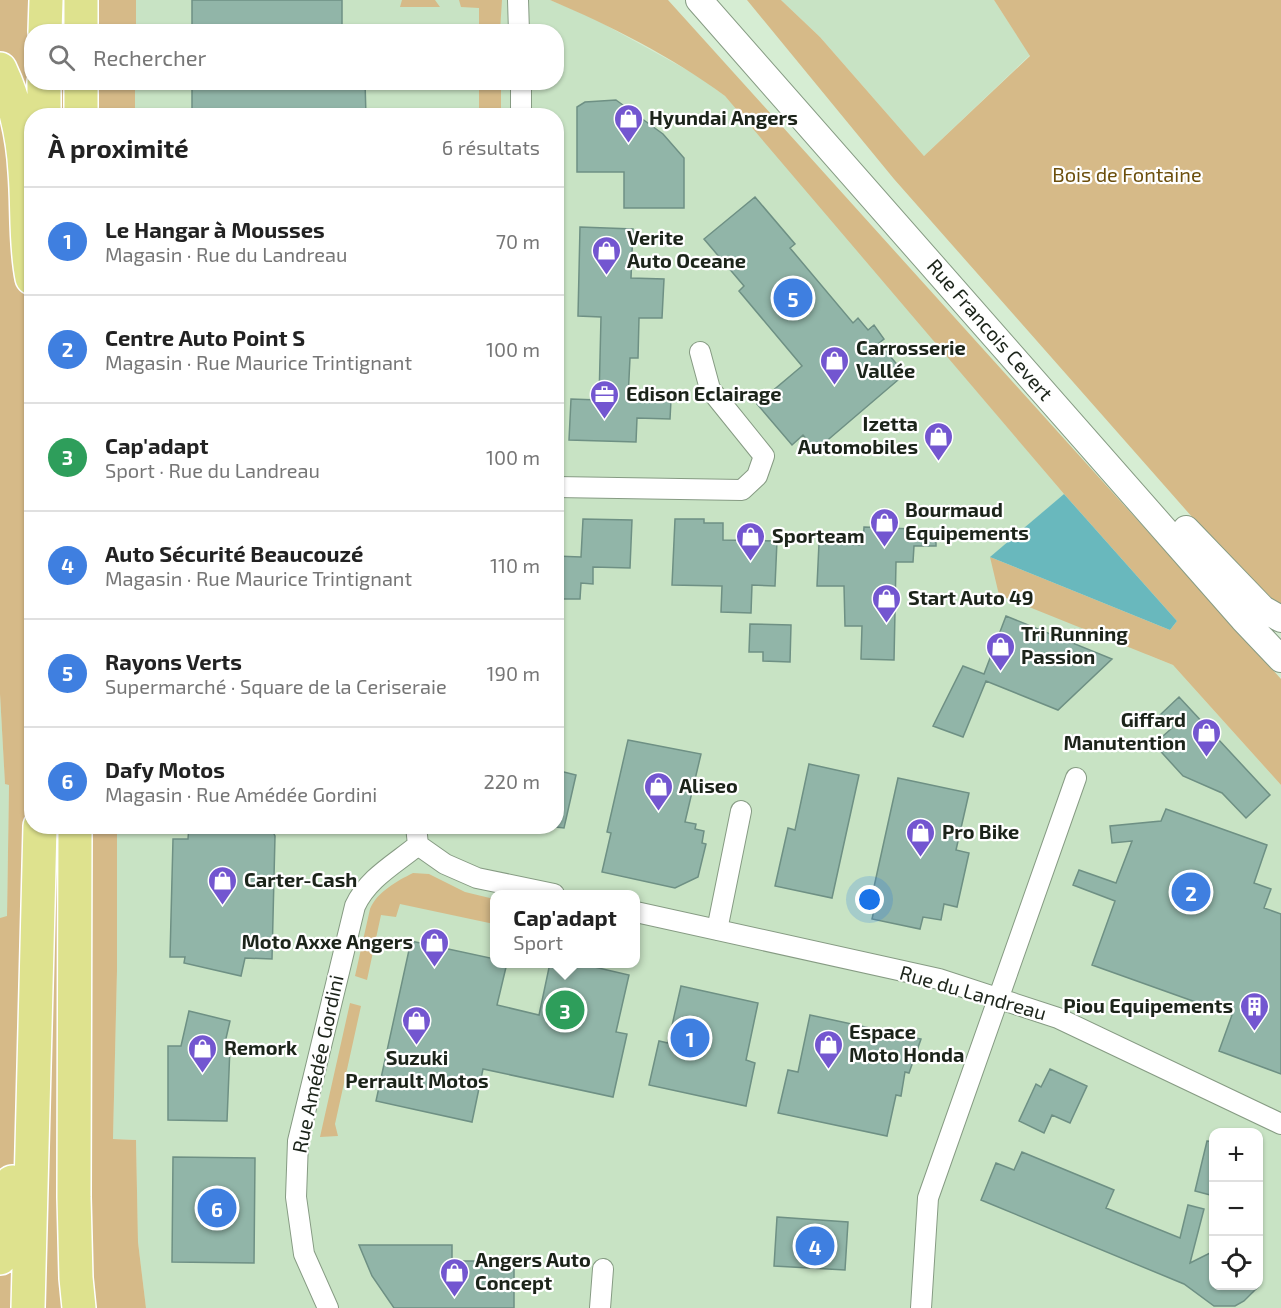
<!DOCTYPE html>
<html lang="fr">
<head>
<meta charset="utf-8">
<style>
  :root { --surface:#fff; --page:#f2f2f2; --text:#222; --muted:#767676; --line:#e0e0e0; --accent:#db2777 }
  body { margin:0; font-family:"Exo 2",sans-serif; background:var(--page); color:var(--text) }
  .controls { position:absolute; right:18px; bottom:18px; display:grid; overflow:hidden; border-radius:12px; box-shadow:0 2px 4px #0004 }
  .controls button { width:54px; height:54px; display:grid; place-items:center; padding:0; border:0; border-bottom:2px solid var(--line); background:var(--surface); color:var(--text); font:30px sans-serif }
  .you { position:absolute; left:870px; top:900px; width:21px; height:21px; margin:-15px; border:4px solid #fff; border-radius:50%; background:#1a73e8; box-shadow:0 0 0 9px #1a73e833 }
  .badge { display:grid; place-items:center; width:39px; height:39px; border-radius:50%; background:var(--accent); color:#fff; font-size:20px; font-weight:700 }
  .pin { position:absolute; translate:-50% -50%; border:3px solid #fff; box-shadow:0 2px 6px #0006 }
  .popup { position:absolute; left:490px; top:890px; width:150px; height:78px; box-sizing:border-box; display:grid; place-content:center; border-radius:12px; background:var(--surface); filter:drop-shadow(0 2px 4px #0005); font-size:20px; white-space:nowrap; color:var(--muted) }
  .popup b { font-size:22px; color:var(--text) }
  .popup::after { content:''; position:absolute; left:50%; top:100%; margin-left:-12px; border:12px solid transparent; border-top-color:var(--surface) }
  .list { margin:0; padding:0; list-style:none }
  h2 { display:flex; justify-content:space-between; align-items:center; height:78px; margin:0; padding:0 24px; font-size:26px }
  h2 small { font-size:20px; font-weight:400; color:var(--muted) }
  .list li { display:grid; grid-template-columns:39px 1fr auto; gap:18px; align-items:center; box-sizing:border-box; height:108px; padding:0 24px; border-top:2px solid var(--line) }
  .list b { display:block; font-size:22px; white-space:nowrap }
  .list p { margin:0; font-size:20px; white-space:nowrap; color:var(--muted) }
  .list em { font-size:20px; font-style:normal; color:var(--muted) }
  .icon { flex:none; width:33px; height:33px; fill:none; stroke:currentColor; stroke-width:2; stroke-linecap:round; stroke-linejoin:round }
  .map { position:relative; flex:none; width:1281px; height:1308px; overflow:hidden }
  .search { position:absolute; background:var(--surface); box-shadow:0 2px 4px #0004; left:24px; top:24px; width:540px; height:66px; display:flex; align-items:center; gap:15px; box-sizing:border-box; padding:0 21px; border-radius:24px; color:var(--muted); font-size:22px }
  .panel { position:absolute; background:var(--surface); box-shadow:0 2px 4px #0004; left:24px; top:108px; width:540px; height:726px; border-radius:24px }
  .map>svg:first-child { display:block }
</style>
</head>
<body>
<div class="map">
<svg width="1281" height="1308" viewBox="0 0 1281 1308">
  <rect width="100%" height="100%" fill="#d6edd3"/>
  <path fill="#c8e3c4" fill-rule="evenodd" d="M136 0H550L591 17 698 76 725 96 754 128 1064 494 991 557 1148 655 1173 665 1281 785V1308H146L138 1242 136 1140 113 1139 117 971V827L556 826V116L135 115V83L556 82V32L136 31ZM494 894H636V964H494ZM1214 1132H1258V1286H1214Z
    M781 0H994L1030 55 924 156 820 37Z
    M0 694 5 783 9 784 7 917 0 918Z"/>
  <path fill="#d6ba88" d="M0 0H136V31L32 32V82L135 83V115L32 116V826L117 827V971L113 1139 136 1140 138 1242 146 1308H0V918L7 916 9 785 5 784 0 694Z
    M402 0H435L440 7H400Z
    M459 0H502L500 31H479V8L461 7Z
    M550 0H668L1281 679V785L1173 665 999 595 990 557 1170 630 1177 621 1064 494 725 96C671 56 611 26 550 0Z
    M747 0H781L820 37 924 156 1030 56 994 0H1281V608L1260 594 894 179Z
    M479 83H501V115H479Z
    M413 873 429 874 465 892 494 899V924L400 904 396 917 381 915 367 980 355 976 370 909C377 892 397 881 413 873Z
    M350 1003 361 1006 335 1124 338 1136 320 1137Z"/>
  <path fill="#69b8bd" d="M1064 494 1177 621 1170 630 990 557Z"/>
  <path fill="#91b5a8" stroke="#6e9084" stroke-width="1.5" d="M192 0H342V32H192Z
    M192 82H365L366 116H192Z
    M616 100 663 134 684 158V208H624V172H577V107L585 102Z
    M755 197 795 244 790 248 853 323 858 318 868 330 874 325 884 339 879 343 905 374 816 450 803 435 792 445 757 404 802 366 739 291 744 286 704 239Z
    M580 227 633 229 631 278 664 279 662 318H639L638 358H630L628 399 671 400 670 419 637 418 636 442 569 440 571 399 599 400 601 317 578 316Z
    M583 519 632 520 630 568 593 567V584L581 583 580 599H556V556L581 557Z
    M675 519H704V523H723V540L777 541 775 586 752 585 751 613 721 612 722 586 672 585Z
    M864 527 936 530V546H914L913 562H896L894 660 861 659 862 626H845L844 586H817L819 543 863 545Z
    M1006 616 1112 659 1058 710 986 681 963 737 933 726 963 666 984 674Z
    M750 624 791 625 790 662 763 661V652H749Z
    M1179 697 1270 795 1246 818 1222 793 1183 776 1154 744 1172 728 1160 715Z
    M628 740 701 754 685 822 696 824 695 829 704 831 702 843 706 844 698 877 675 888 602 872 611 833 607 832Z
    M809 764 859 775 832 898 775 886 788 828 795 830Z
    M556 770 576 775 564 828 556 827Z
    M898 778 969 793 956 850 969 853 957 907 944 904 941 920 923 917 920 929 872 919 875 906 870 905Z
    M1166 809 1267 845 1254 883 1271 889 1264 908 1281 914V1074L1219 1051 1232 1015 1092 965 1115 901 1073 885 1079 870 1116 883 1132 841 1112 843 1110 826 1161 821Z
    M189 826H270L275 836 272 959 245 958 241 976 184 963 185 957H170L173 839H188Z
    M411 941 495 959V963H507L497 1005 539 1015 550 963H577L629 975 616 1032 627 1034 613 1097 483 1069 472 1122 376 1101Z
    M681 986 758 1003 746 1060 755 1063 746 1106 649 1085 659 1041 668 1043Z
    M189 1011 230 1021 224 1047H230L227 1121 168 1120V1046H181Z
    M810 1015 921 1039 909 1073 905 1072 901 1096 896 1095 887 1136 778 1113 788 1070 798 1072Z
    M1050 1069 1087 1086 1070 1123 1052 1115 1044 1133 1019 1121 1036 1084 1041 1087Z
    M1207 1141 1214 1142V1196L1195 1191Z
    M1022 1152 1114 1190 1106 1208 1180 1238 1188 1205 1204 1209 1190 1263 1214 1251V1286H1259L1244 1301 1235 1306H1214L1184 1284 981 1200 996 1163 1014 1170Z
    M173 1157 255 1158 254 1263 172 1262Z
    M777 1217 848 1222 845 1270 774 1266Z
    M359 1245H452V1261H514V1308H394L372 1276Z"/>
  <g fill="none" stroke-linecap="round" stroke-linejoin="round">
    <defs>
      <path id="minor" d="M518 0 519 32
        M521 82V116
        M556 487 742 490 757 476 764 456 710 389 700 352
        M416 826 418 845 445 864 477 878 554 894
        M636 912 939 979 1058 1018 1281 1124
        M717 930 741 811
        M328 1308 304 1254 296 1197 298 1141 355 906C368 878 395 864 418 845
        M600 1308 603 1269
        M921 1308 928 1198 1076 778"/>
      <path id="tertiary" d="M699 0 1243 619 1281 659
        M1186 529 1263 609 1281 619"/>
      <path id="trunk" d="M45 32 46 0
        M81 32V0
        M0 69C15 101 23 136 25 172 28 207 25 243 32 278
        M44 116V82
        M81 116V82
        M75 826 74 1197 76 1278 79 1308
        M0 1258 6 1236 12 1182
        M28 1308 40 826"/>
    </defs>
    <use href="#minor" stroke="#869b83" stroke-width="22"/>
    <use href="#tertiary" stroke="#869b83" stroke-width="28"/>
    <use href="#trunk" stroke="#fff" stroke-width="36"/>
    <use href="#minor" stroke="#fff" stroke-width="20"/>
    <use href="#tertiary" stroke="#fff" stroke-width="26"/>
    <use href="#trunk" stroke="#dee28e" stroke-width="33"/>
  </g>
  <defs>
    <symbol id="shop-pin" viewBox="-11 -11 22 30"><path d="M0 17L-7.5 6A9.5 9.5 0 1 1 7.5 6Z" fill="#7356d0" stroke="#fff"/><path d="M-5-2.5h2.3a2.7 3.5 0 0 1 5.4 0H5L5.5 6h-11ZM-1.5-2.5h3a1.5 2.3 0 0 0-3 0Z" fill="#fff"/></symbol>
    <symbol id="office-pin" viewBox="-11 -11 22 30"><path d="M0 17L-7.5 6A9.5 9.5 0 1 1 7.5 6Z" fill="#7356d0" stroke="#fff"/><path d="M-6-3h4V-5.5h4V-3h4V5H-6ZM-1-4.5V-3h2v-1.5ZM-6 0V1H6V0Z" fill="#fff"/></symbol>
    <symbol id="building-pin" viewBox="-11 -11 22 30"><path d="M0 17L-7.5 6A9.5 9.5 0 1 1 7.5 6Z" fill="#7356d0" stroke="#fff"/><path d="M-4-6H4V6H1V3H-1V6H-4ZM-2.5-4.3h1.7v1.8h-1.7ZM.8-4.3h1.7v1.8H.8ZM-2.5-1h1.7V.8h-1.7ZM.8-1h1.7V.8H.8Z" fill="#fff"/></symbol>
  </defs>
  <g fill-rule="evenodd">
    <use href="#shop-pin" x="612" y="102" width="33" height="45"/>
    <use href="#shop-pin" x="590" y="234" width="33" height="45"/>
    <use href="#shop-pin" x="818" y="344" width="33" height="45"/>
    <use href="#office-pin" x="588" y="378" width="33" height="45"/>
    <use href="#shop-pin" x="922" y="420" width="33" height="45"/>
    <use href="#shop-pin" x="868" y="506" width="33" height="45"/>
    <use href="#shop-pin" x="734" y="520" width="33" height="45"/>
    <use href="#shop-pin" x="870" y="582" width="33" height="45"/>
    <use href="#shop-pin" x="984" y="630" width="33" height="45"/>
    <use href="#shop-pin" x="1190" y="716" width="33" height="45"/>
    <use href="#shop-pin" x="642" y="770" width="33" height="45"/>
    <use href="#shop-pin" x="904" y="816" width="33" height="45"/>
    <use href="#shop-pin" x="206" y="864" width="33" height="45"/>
    <use href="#shop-pin" x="418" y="926" width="33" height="45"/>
    <use href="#building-pin" x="1238" y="990" width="33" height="45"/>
    <use href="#shop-pin" x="400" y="1004" width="33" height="45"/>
    <use href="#shop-pin" x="812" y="1028" width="33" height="45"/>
    <use href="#shop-pin" x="186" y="1032" width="33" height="45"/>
    <use href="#shop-pin" x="438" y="1256" width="33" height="45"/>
  </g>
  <g text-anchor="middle" stroke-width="4.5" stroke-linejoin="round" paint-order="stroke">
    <g font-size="20" font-weight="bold" fill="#1c241a" stroke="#fff" text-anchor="start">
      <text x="649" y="125">Hyundai Angers</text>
      <text x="627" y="245">Verite<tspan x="627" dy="23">Auto Oceane</tspan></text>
      <text x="856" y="355">Carrosserie<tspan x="856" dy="23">Vallée</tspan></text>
      <text x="626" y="401">Edison Eclairage</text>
      <text x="918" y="431" text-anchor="end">Izetta<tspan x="918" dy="23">Automobiles</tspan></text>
      <text x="905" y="517">Bourmaud<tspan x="905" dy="23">Equipements</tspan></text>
      <text x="772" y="543">Sporteam</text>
      <text x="908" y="605">Start Auto 49</text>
      <text x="1021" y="641">Tri Running<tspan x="1021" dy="23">Passion</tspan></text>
      <text x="1186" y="727" text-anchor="end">Giffard<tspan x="1186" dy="23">Manutention</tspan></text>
      <text x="679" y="793">Aliseo</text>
      <text x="942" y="839">Pro Bike</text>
      <text x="244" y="887">Carter-Cash</text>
      <text x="413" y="949" text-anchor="end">Moto Axxe Angers</text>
      <text x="1233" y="1013" text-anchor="end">Piou Equipements</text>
      <text x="849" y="1039">Espace<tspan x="849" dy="23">Moto Honda</tspan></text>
      <text x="224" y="1055">Remork</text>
      <text x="417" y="1065" text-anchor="middle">Suzuki<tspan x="417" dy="23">Perrault Motos</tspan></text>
      <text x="475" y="1267">Angers Auto<tspan x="475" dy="23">Concept</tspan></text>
    </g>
    <g font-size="20" fill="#6c4f0c" stroke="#fff">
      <text x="1127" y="182">Bois de Fontaine</text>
    </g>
    <g font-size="20" fill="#1c241a" stroke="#fff">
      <text transform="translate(990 330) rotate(49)" y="7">Rue Francois Cevert</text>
      <text transform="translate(973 993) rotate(16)" y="7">Rue du Landreau</text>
      <text transform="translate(318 1064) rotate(-78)" y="7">Rue Amédée Gordini</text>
    </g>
  </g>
</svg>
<div class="controls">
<button>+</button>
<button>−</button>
<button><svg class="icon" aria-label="locate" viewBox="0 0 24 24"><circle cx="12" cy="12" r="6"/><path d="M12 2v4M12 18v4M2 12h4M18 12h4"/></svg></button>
</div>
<div class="you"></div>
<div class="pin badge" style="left:690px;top:1038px;background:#3f7fe0">1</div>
<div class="pin badge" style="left:1191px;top:892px;background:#3f7fe0">2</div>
<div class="pin badge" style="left:565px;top:1010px;background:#2e9e5b">3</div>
<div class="popup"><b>Cap'adapt</b>Sport</div>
<div class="pin badge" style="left:815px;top:1246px;background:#3f7fe0">4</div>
<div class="pin badge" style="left:793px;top:298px;background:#3f7fe0">5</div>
<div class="pin badge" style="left:217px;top:1208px;background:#3f7fe0">6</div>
<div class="search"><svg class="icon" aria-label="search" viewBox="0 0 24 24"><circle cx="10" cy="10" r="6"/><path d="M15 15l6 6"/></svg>Rechercher</div>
<section class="panel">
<h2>À proximité<small>6 résultats</small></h2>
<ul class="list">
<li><span class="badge" style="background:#3f7fe0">1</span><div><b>Le Hangar à Mousses</b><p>Magasin · Rue du Landreau</p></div><em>70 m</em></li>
<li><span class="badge" style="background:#3f7fe0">2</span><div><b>Centre Auto Point S</b><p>Magasin · Rue Maurice Trintignant</p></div><em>100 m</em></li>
<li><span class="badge" style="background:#2e9e5b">3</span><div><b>Cap'adapt</b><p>Sport · Rue du Landreau</p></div><em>100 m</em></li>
<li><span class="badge" style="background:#3f7fe0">4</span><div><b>Auto Sécurité Beaucouzé</b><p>Magasin · Rue Maurice Trintignant</p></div><em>110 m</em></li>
<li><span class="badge" style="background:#3f7fe0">5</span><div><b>Rayons Verts</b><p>Supermarché · Square de la Ceriseraie</p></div><em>190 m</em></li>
<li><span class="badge" style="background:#3f7fe0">6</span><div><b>Dafy Motos</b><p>Magasin · Rue Amédée Gordini</p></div><em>220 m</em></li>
</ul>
</section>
</div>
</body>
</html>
